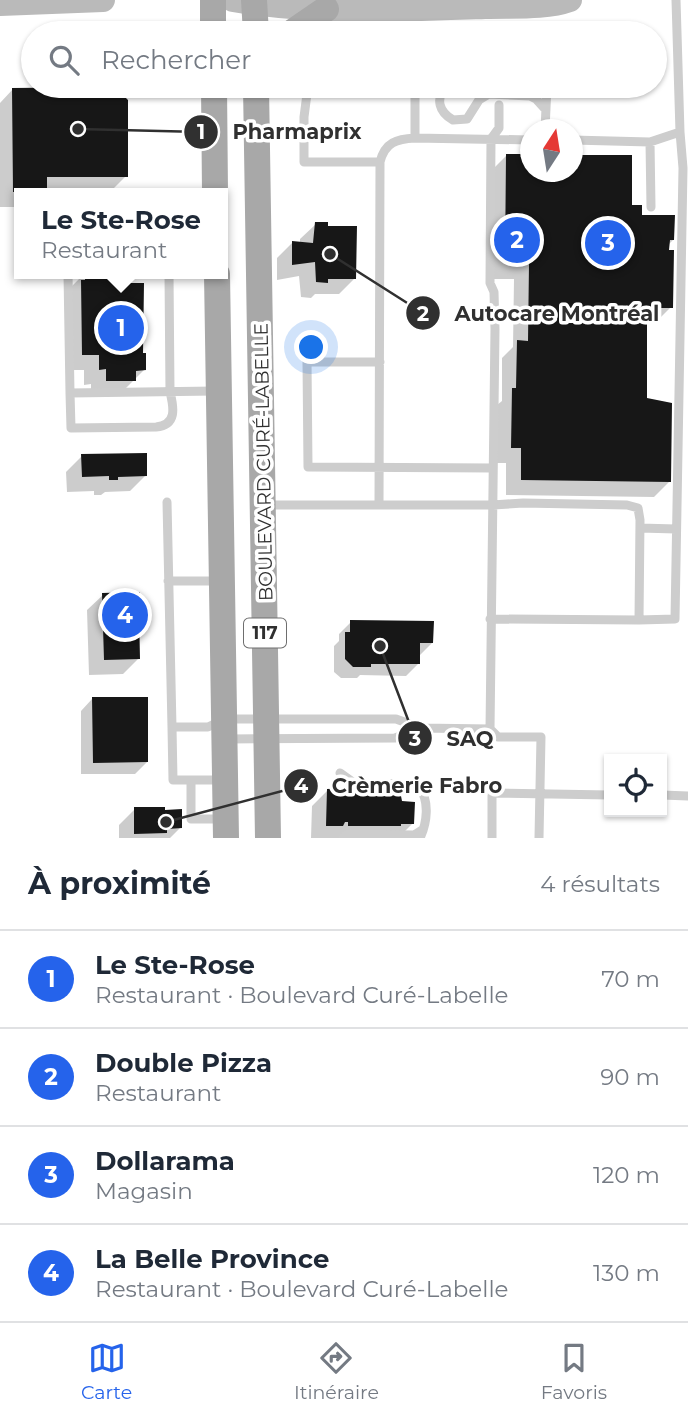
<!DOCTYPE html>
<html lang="fr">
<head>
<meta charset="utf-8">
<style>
  :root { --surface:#fff; --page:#f2f2f3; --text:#1f2937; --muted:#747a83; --line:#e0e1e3; --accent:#2563eb }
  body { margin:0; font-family:Montserrat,sans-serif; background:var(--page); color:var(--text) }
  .controls { position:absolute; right:21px; bottom:21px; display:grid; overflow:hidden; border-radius:0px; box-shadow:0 2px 5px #0004 }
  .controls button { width:63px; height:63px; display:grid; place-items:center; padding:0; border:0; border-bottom:2px solid var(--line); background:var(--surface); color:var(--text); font:35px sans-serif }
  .compass { position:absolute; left:520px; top:119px; width:63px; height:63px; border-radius:50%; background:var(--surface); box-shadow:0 2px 5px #0004; rotate:12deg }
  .you { position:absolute; left:312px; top:348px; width:24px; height:24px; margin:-18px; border:5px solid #fff; border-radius:50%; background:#1a73e8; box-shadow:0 0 0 10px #1a73e833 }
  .badge { display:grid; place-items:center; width:46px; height:46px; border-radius:50%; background:var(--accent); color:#fff; font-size:23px; font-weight:700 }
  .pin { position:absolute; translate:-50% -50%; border:4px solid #fff; box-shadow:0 2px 7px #0006 }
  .popup { position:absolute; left:14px; top:188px; width:214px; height:91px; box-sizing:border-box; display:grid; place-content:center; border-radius:0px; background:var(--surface); filter:drop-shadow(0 2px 5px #0005); font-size:23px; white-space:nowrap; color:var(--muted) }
  .popup b { font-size:26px; color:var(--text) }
  .popup::after { content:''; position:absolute; left:50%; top:100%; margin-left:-14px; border:14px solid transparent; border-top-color:var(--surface) }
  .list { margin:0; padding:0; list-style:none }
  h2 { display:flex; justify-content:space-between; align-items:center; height:91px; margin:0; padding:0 28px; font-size:30px }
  h2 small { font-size:23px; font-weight:400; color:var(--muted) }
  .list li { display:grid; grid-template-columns:46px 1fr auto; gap:21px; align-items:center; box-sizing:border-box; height:98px; padding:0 28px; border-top:2px solid var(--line) }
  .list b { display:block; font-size:26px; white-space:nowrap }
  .list p { margin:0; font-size:23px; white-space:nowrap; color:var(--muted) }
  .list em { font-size:23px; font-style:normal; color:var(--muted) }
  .icon { flex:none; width:38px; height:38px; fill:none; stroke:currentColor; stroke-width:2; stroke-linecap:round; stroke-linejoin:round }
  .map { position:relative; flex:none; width:688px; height:838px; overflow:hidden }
  .search { position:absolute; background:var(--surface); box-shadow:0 2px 5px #0004; left:21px; right:21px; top:21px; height:77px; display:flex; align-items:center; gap:18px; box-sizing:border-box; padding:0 24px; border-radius:38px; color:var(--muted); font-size:26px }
  .sheet { height:483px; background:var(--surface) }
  nav { display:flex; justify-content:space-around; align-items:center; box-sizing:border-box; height:98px; border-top:2px solid var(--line); background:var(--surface); font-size:19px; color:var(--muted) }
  nav a { display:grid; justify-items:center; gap:4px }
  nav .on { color:var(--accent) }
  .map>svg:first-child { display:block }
</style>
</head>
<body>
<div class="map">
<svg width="688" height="838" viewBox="0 0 688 838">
  <rect width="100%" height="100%" fill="#fff"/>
  <path fill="#0003" d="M460 86H500L495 91 460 93Z
    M13 89 126 176 110 192 19 193V207H0V103Z
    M507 155 530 156V172H572L630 207 673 240 668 245 671 307 655 323H645V399L670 481 654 497 506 495V463H496L497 405 502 401V358L513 347 514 279H490L491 171Z
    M316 224 354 279 339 294H315L311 298 301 297 299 276 277 280V258L293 242 300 243V239Z
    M84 274H120V285L144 370 118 396H91V384L84 385V370H67L70 288Z
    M82 456 145 476 130 491 105 492 101 495H94V491L67 492 66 472Z
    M103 595 139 603 144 612 137 619 138 659 123 674 89 675 87 610Z
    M351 622 432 643 420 655 418 664 406 676 360 675 357 678H341L334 672V646L339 641V634Z
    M92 699 147 762 135 774H81V711Z
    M391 788 413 823 398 838H311L312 806 327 791H387Z
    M135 809 180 828 170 838H119V825Z"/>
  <path fill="#171717" d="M115 87 128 100V177H47V192H13L12 88Z
    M506 154H530V172H572V155H632V205H642V215H675L674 240H670L669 250H674L673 308H647V398L672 403 671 482 521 480V448H511L512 388H516L517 340 528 341 529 264H505Z
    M315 222H328V226H357L356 279H328V283L316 282 315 262 292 265V241L313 243Z
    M85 274H121V283H144L143 353H146V370L136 371V381H106V369L99 370V355H82L81 280H85Z
    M147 453V476L118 477V480H109V476L82 477 81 454Z
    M140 592V601H145L146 613H139L140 659 104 660 102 593Z
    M350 620 434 621 433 643H420V664H371V667H353L345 659V632H350Z
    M92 697H148V762L93 763Z
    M390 786H399L402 801 415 802 414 824H401V826H348V822H345L343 826H326L327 789 368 787V789L390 790Z
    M134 807H165V810L182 809V828L167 829V833L134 834Z"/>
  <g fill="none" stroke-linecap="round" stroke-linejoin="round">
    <path stroke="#cdcdcd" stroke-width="9" d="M416 33 419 11
      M308 86 304 117V162H380
      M415 86V138L530 140
      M446 86C435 99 439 112 453 120L467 119 479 100 489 94 530 96 536 99 546 110
      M545 130 547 86
      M572 140 650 142 680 132 676 0
      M650 142 651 207
      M68 274 70 393 215 391
      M380 362H307L308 467 493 468
      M70 393 71 428 156 427C177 425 174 408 170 392L169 274
      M167 502 172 727H208L225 719H396L421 728 490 729 498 737H541L539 838
      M266 505H493L523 503 627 505 638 508 640 520 639 620 490 619
      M379 505 380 162C385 142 397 139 415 138
      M640 528 676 529
      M168 581H219
      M639 620 675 619 683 168 680 132
      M172 727 173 780H222
      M490 729 495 329 494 292 490 283 491 139 499 128V105
      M228 739 395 738 421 728
      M340 773 354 783 410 784 419 787C430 801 427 823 420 838
      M191 780V819H224
      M662 795 688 796
      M343 838 348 834 414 835 422 830
      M492 838V793L609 795"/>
    <path stroke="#bababa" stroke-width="24" d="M233 0C313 14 403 10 485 7 512 6 545 9 570 0
      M0 4 103 0"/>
    <path stroke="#a8a8a8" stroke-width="26" d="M213 0V33
      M254 0 256 33
      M291 33 326 9
      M214 86 215 193
      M256 86 268 838
      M217 274 226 838"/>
  </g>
  <g text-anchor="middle" stroke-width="7" stroke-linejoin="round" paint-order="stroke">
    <rect fill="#fff" stroke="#6e6e6e" stroke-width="2" x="244" y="618.5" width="42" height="29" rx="5"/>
    <g font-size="18" font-weight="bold" fill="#303030">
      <text x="265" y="639">117</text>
    </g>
    <g font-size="19" fill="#303030" stroke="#fff">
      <text transform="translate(263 462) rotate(-91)" y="7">BOULEVARD CURÉ-LABELLE</text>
    </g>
  </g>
  <path fill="none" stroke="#303030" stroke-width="2.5" d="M78 129L201 132M330 254L423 313M380 646L415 738M166 822L301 786"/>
  <g fill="#303030" stroke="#fff" stroke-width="2.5">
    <circle cx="78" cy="129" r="7"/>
    <circle cx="330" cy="254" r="7"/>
    <circle cx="380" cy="646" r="7"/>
    <circle cx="166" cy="822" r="7"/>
    <circle cx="201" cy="132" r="18"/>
    <circle cx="423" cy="313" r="18"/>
    <circle cx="415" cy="738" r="18"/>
    <circle cx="301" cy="786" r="18"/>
  </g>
  <g font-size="21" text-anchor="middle" font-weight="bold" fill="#fff">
    <text x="201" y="139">1</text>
    <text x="423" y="321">2</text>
    <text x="415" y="746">3</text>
    <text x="301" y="793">4</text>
  </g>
  <g font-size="21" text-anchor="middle" font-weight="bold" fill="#303030" stroke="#fff" stroke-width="7" stroke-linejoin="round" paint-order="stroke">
    <text x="297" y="139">Pharmaprix</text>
    <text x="557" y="321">Autocare Montréal</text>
    <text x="470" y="746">SAQ</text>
    <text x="417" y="793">Crèmerie Fabro</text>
  </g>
</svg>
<div class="controls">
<button><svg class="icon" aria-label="locate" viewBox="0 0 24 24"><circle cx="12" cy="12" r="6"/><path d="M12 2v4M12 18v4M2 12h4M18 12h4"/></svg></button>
</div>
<svg class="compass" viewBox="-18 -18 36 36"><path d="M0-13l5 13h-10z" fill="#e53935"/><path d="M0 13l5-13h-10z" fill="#747a83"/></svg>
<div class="you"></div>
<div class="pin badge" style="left:121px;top:328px">1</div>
<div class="popup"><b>Le Ste-Rose</b>Restaurant</div>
<div class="pin badge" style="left:517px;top:240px">2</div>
<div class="pin badge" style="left:608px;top:243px">3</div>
<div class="pin badge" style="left:125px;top:615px">4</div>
<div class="search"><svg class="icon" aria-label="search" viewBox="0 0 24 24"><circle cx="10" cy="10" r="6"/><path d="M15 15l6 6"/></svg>Rechercher</div>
</div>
<section class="sheet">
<h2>À proximité<small>4 résultats</small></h2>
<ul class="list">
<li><span class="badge">1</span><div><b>Le Ste-Rose</b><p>Restaurant · Boulevard Curé-Labelle</p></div><em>70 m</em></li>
<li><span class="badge">2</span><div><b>Double Pizza</b><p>Restaurant</p></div><em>90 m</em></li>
<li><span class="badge">3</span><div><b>Dollarama</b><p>Magasin</p></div><em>120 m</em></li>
<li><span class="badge">4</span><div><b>La Belle Province</b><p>Restaurant · Boulevard Curé-Labelle</p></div><em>130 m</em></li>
</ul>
</section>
<nav>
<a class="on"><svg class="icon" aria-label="map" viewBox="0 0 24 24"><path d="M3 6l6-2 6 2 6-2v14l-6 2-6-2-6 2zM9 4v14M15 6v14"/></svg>Carte</a>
<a><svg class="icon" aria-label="directions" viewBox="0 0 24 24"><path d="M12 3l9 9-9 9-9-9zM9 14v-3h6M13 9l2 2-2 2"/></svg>Itinéraire</a>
<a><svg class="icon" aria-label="saved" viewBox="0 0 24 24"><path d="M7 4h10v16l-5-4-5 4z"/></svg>Favoris</a>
</nav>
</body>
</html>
